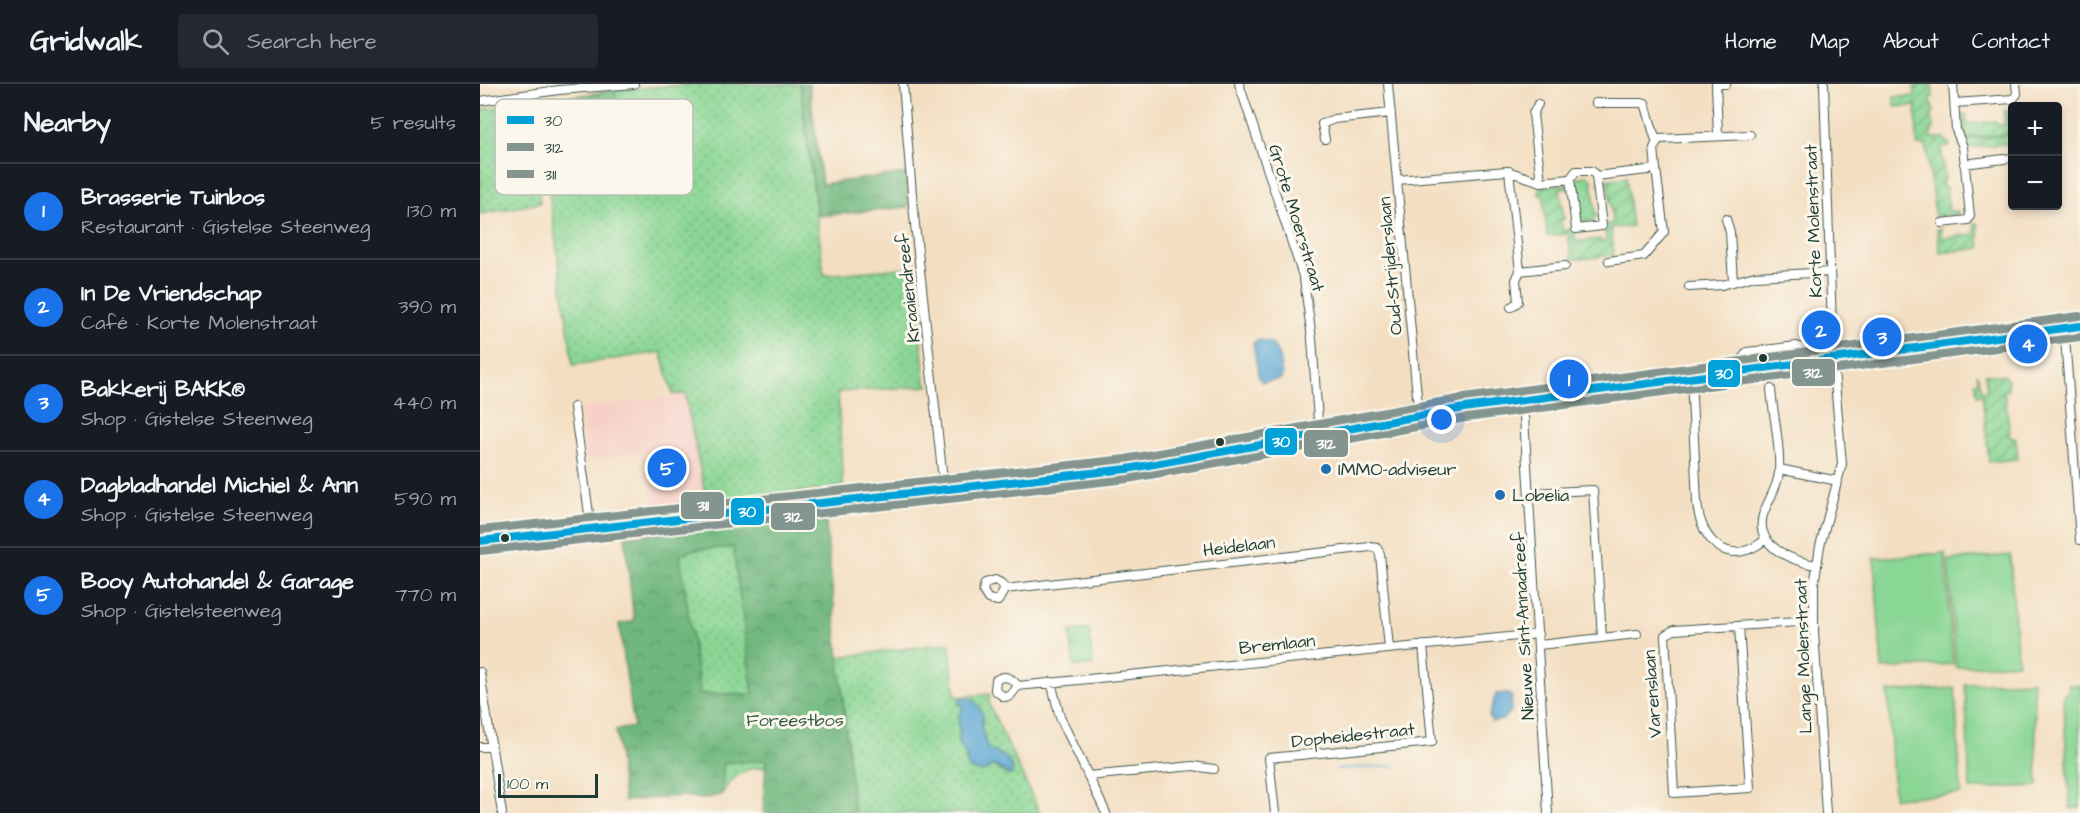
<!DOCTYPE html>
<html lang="en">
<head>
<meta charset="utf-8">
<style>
  :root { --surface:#171b24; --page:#242831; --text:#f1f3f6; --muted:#9ea1a6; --line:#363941; --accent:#1a73e8 }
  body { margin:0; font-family:"Architects Daughter",sans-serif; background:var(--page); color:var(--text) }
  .controls { position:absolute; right:18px; top:18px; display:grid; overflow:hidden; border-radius:6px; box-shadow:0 3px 9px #0003 }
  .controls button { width:54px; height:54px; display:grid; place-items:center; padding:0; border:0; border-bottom:2px solid var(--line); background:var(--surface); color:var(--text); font:30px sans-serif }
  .scale { position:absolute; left:18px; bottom:15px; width:100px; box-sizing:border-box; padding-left:6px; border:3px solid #1f3d34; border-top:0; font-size:16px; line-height:21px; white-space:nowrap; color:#1f3d34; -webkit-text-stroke:4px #fbf7ec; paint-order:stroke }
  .you { position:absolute; left:962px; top:336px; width:21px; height:21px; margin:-15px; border:4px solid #fff; border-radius:50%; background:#1a73e8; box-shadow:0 0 0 9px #1a73e833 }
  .badge { display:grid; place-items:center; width:39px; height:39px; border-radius:50%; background:var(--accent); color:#fff; font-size:20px; font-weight:700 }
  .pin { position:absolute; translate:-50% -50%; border:3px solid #fff; box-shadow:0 2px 6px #0006 }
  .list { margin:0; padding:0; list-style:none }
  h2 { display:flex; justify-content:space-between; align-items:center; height:78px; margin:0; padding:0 24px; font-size:26px }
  h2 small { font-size:20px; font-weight:400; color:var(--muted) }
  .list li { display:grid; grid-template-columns:39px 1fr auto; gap:18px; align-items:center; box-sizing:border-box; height:96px; padding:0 24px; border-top:2px solid var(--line) }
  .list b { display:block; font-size:22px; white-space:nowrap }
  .list p { margin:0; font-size:20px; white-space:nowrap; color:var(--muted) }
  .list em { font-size:20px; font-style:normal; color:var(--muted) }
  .icon { flex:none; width:33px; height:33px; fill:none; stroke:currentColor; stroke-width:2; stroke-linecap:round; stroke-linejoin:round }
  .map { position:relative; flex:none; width:1600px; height:729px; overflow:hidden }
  header { display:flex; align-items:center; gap:36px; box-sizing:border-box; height:84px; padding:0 30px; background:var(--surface); border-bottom:2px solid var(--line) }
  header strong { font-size:28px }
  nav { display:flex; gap:33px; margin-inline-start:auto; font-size:21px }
  .search { width:420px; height:54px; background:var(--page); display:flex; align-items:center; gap:15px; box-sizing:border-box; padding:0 21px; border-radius:6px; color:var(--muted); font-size:22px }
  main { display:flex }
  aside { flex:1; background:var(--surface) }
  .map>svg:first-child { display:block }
</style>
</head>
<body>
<header>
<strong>Gridwalk</strong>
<div class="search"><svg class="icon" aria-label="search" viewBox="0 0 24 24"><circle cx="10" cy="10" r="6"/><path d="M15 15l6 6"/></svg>Search here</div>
<nav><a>Home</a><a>Map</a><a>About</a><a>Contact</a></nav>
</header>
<main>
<aside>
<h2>Nearby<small>5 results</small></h2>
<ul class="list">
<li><span class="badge">1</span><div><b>Brasserie Tuinbos</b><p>Restaurant · Gistelse Steenweg</p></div><em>130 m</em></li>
<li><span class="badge">2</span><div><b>In De Vriendschap</b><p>Café · Korte Molenstraat</p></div><em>390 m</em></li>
<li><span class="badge">3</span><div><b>Bakkerij BAKK®</b><p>Shop · Gistelse Steenweg</p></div><em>440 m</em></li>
<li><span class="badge">4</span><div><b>Dagbladhandel Michiel &amp; Ann</b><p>Shop · Gistelse Steenweg</p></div><em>590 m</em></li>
<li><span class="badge">5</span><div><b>Booy Autohandel &amp; Garage</b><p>Shop · Gistelsteenweg</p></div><em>770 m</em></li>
</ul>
</aside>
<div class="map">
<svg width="1600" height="729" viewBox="0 0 1600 729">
  <defs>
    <pattern id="grass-dots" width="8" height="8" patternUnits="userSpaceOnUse" patternTransform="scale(1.5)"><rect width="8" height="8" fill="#8ad694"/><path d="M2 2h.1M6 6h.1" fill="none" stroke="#70af7a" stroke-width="1.8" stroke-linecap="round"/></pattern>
    <pattern id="forest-crowns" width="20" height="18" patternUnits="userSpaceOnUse" patternTransform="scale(1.5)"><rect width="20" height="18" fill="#6fb77e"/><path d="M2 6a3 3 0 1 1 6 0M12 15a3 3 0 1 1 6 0" fill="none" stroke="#5b9668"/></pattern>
    <pattern id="garden-furrows" width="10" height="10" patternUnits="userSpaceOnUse" patternTransform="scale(1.5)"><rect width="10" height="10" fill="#8ad694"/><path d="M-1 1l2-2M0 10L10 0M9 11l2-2" fill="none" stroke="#70af7a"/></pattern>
  </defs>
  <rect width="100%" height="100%" fill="#fbf7ec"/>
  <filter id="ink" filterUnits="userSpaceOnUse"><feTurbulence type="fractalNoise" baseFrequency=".0167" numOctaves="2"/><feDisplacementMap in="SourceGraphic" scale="12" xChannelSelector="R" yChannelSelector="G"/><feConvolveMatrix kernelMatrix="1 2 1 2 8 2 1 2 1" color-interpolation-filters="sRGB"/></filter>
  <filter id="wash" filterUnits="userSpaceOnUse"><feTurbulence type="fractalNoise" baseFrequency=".008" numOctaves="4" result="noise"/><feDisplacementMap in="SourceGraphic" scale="24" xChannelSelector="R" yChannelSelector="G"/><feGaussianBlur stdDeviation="1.35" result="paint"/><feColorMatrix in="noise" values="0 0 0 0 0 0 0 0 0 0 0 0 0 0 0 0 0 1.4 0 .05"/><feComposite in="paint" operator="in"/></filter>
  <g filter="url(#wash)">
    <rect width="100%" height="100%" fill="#f3dec1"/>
    <path fill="#f7d1c8" d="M193 310H205L227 419 174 425 167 368 106 376 100 324 193 313Z"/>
    <path fill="url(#grass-dots)" stroke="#548a64" stroke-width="1.5" fill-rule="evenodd" d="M216 0H320L344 191 434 183 445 297 449 302 358 308 363 403 227 419 205 310H193L181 268 93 281 62 57 87 53 86 37 138 30 135 6Z
      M46 19 60 119 0 130V26Z
      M1108 92 1112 96 1116 133 1112 137 1103 138 1100 135 1095 97 1099 93Z
      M254 463 273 610H220L199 471 212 466Z
      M469 559 476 613 510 610 509 620 560 729H374L358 573ZM495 617 503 637 501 642 507 664 522 671 531 691 525 690 512 681 502 688 486 678 485 669 478 659 480 645 478 640 483 624 479 619Z
      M286 676 287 683C264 682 252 693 241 711L244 679Z"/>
    <path fill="url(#forest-crowns)" stroke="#477a59" stroke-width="1.5" fill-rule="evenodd" d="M320 0H329L342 100 426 89 428 123 338 132Z
      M135 6 139 30 86 37 83 14Z
      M345 431 374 729H283L286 676 244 679 241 711 223 715 203 712 144 717 136 646 154 643 139 540 154 537 145 453ZM253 463 273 610H220L200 471 212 466Z"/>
    <path fill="#8ad694" stroke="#548a64" stroke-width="1.5" d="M1465 469 1473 580 1402 585 1394 474Z
      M1530 471 1538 579 1476 583 1468 476Z
      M609 545 613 581 594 583 590 547Z
      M1553 597 1558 702 1490 705 1485 600Z
      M1589 601H1600V724H1590L1583 612 1589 606Z
      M1475 604 1481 710 1414 714 1408 608Z"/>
    <path fill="url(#garden-furrows)" stroke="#548a64" stroke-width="1.5" d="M1438 0H1452L1453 13 1450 14 1454 29 1451 30 1454 45 1451 46 1452 54H1465V58H1469L1470 62 1461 63 1465 96H1462L1463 103 1466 104 1469 127H1478V130L1455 133 1446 61H1437L1436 22 1415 23 1414 13 1435 12 1434 2 1438 5Z
      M1524 27H1531L1532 50 1487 54 1484 51 1483 30H1486L1487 40 1515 37 1519 41H1525Z
      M1532 51V59L1488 64 1487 55Z
      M1146 93 1152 142 1131 144 1134 171 1092 176 1088 150 1067 152 1063 111H1059V103L1088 100 1089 104 1080 106 1084 135 1081 136 1082 145 1088 148V145L1094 144 1096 158 1120 155 1121 158 1126 157 1124 141 1133 139 1128 100 1119 101V97Z
      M1494 140H1498L1500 164 1460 169 1457 145 1461 144 1462 154 1495 150Z
      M1497 289 1502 307 1507 306 1505 290 1524 292 1528 296V306L1524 307 1530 347 1528 352 1536 354 1538 375 1509 378 1502 310 1497 311 1495 298 1498 297Z"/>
    <path fill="#5ca7d4" stroke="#3e7284" stroke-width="1.5" d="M778 256C783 257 789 257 792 260 799 267 803 286 801 295L782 298 779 294 773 259Z
      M1026 609 1032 613 1031 627 1022 636 1012 638 1009 632 1016 610Z
      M484 613 495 617 503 631 501 642 507 664 528 675 533 688 531 691 513 681 503 688 489 685 485 669 478 659 480 645 478 633 483 624 479 615Z"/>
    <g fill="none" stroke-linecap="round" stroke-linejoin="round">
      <path stroke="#5ca7d4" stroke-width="2" d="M857 685 915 682"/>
    </g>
  </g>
  <g filter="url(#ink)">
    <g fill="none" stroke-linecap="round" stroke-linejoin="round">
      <defs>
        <path id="minor" d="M423 0 433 122 464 405
          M759 0 824 195 832 255 839 350
          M908 0 939 333
          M1344 0 1353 274 1362 380 1340 462 1334 501V548L1346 729
          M0 17 79 6 154 0
          M1116 19H1165L1176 57
          M1475 19 1533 15 1537 10 1536 0
          M1058 20 1053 30 1061 98
          M1238 51 1236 0H1246
          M845 55 842 40 854 35 911 29
          M1484 80 1532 74
          M1029 87 1040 187 1036 196 1038 218 1031 223
          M1090 95 1096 145 1122 142 1116 92
          M917 96 1027 87 1061 98 1090 95 1096 87H1112L1116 92 1176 85 1174 64 1179 55 1270 51
          M1246 135 1250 148 1253 198
          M1462 139 1488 136 1490 132 1483 63 1476 46 1473 0
          M1129 177 1164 172 1184 148 1176 85
          M1040 187 1085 182
          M1209 203 1242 201 1275 192 1350 188
          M1589 242 1585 253 1600 456
          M1254 287 1267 268 1317 262 1323 265 1333 276
          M1211 292 1217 419C1221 459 1250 485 1286 455
          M1291 305C1293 332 1301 361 1299 388 1298 403 1288 416 1283 431 1274 462 1312 477 1336 481
          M1043 316 1068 729
          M94 323 111 444
          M1299 385 1358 397
          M1050 409 1113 406 1122 554
          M525 505 518 517 508 515 503 507 505 499 515 496 521 499 525 505 890 463 897 464 900 470 909 564
          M1259 542 1270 704 1194 709 1185 551 1194 546 1333 537
          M1059 561 1157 550
          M0 588 22 729
          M571 598 580 633 626 729
          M538 602 530 612 524 613 515 606 516 596C525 590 532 594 538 602L1058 550
          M0 663H11
          M608 692 713 682 734 685
          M795 729 789 674 952 658 943 561"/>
        <path id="major" d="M0 457 647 385 984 324 1600 242"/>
      </defs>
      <use href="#minor" stroke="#3f5549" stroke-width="10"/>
      <use href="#major" stroke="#3f5549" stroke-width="13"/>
      <use href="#minor" stroke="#fff" stroke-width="8"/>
      <use href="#major" stroke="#ecc669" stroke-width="10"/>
      <defs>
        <path id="bus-1" d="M0 457 647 385 984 324 1600 242"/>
        <path id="bus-2" d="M1 467 648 395 986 334 1600 253"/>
        <path id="bus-3" d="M0 446 645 375 983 314 1599 232"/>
      </defs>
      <use href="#bus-1" stroke="#fbf7ec" stroke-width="12"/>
      <use href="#bus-2" stroke="#fbf7ec" stroke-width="12"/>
      <use href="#bus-3" stroke="#fbf7ec" stroke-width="12"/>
      <use href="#bus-1" stroke="#02a1d9" stroke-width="8"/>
      <use href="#bus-2" stroke="#84948f" stroke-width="8"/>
      <use href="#bus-3" stroke="#84948f" stroke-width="8"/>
    </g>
  </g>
  <g fill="#1f3d34" stroke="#fbf7ec" stroke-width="2">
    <circle cx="1283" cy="274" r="5"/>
    <circle cx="740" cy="358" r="5"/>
    <circle cx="25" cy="454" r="5"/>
  </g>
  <g fill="#1f6fb2" stroke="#fbf7ec" stroke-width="2">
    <circle cx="846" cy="385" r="6"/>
    <circle cx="1020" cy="411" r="6"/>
  </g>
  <g text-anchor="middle" stroke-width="6" stroke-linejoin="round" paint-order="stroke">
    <g font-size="18" fill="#1f3d34" stroke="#fbf7ec">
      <text transform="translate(817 134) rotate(73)" y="6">Grote Moerstraat</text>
      <text transform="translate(1333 137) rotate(-92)" y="6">Korte Molenstraat</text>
      <text transform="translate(910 182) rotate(-95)" y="6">Oud-Strijderslaan</text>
      <text transform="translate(428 204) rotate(-96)" y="6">Kraaiendreef</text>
      <text transform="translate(759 462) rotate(-7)" y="6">Heidelaan</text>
      <text transform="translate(1043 542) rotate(-93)" y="6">Nieuwe Sint-Annadreef</text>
      <text transform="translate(797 560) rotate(-6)" y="6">Bremlaan</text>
      <text transform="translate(1323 572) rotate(-92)" y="6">Lange Molenstraat</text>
      <text transform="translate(1172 610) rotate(-94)" y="6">Varenslaan</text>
      <text transform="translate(873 651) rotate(-6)" y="6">Dopheidestraat</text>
    </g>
    <g font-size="18" fill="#1f3d34" stroke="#fbf7ec" text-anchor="start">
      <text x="858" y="391">IMMO-adviseur</text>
      <text x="1032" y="417">Lobelia</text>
    </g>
    <g font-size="18" fill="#345c47" stroke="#fbf7ec">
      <text x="315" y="642">Foreestbos</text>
    </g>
  </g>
  <rect x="15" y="15" width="198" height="96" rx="9" fill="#fbf7ec" stroke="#b9bfb5" stroke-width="1.5"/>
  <rect x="27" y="32" width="27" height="8" fill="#02a1d9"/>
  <rect x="27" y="59" width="27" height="8" fill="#84948f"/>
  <rect x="27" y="86" width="27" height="8" fill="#84948f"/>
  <g font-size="16" fill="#1f3d34">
    <text x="64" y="42">30</text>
    <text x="64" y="69">312</text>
    <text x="64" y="96">311</text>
  </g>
  <g stroke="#fbf7ec" stroke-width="2">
    <rect x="1311" y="274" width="45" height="29" rx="6" fill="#84948f"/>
    <rect x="1227" y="275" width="34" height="29" rx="6" fill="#02a1d9"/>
    <rect x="784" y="343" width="34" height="29" rx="6" fill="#02a1d9"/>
    <rect x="823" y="345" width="46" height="29" rx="6" fill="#84948f"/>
    <rect x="200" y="407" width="45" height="29" rx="6" fill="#84948f"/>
    <rect x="250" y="413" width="35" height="29" rx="6" fill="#02a1d9"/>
    <rect x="290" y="418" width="46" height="29" rx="6" fill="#84948f"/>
  </g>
  <g font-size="16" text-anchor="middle" font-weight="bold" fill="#fff">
    <text x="1333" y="294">312</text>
    <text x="1244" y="295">30</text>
    <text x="801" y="363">30</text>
    <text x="846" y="365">312</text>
    <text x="223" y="427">311</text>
    <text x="267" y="433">30</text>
    <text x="313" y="438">312</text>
  </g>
</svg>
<div class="controls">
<button>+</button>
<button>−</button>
</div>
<div class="scale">100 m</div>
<div class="you"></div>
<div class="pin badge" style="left:1089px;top:295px">1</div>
<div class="pin badge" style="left:1341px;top:246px">2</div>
<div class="pin badge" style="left:1402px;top:253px">3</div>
<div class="pin badge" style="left:1548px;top:260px">4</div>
<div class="pin badge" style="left:187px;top:384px">5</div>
</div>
</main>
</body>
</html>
